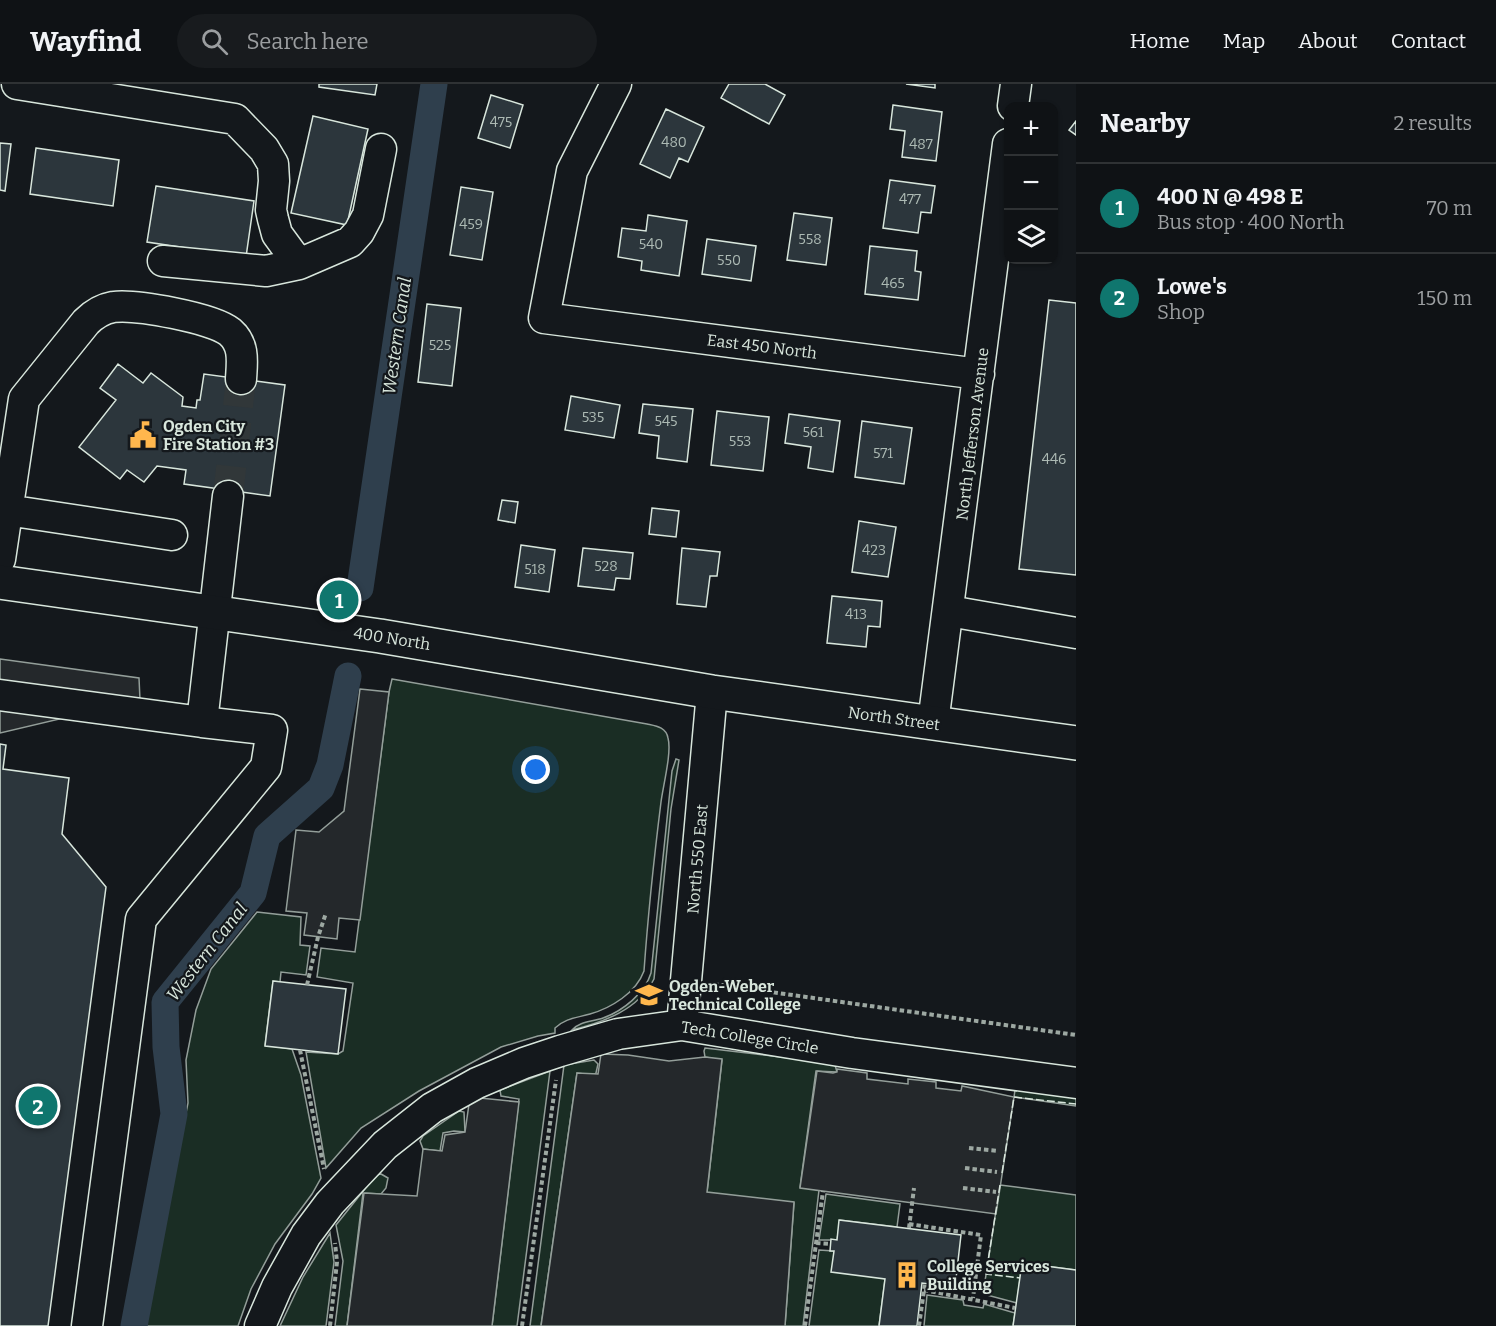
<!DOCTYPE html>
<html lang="en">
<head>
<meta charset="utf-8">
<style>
  :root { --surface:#0f1215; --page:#181b1e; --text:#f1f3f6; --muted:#9b9ea0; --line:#2f3234; --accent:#0f766e }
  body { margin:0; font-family:Bitter,serif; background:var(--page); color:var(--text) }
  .controls { position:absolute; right:18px; top:18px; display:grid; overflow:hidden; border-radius:12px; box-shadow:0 2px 4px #0004 }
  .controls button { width:54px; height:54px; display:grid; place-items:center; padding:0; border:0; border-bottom:2px solid var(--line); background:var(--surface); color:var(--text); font:30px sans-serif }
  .you { position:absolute; left:536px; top:686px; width:21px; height:21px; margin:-15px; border:4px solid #fff; border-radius:50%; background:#1a73e8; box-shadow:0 0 0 9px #1a73e833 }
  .badge { display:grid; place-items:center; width:39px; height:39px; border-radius:50%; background:var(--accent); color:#fff; font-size:20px; font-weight:700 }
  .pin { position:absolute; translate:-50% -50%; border:3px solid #fff; box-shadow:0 2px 6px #0006 }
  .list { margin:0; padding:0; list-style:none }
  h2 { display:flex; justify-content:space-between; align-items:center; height:78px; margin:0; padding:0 24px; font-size:26px }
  h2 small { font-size:20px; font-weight:400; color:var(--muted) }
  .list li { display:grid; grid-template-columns:39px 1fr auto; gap:18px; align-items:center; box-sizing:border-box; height:90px; padding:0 24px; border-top:2px solid var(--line) }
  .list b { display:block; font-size:22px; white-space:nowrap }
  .list p { margin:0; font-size:20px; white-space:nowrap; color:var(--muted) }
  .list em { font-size:20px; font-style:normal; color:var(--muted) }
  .icon { flex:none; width:33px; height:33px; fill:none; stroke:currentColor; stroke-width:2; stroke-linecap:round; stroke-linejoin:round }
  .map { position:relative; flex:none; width:1076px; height:1242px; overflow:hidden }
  header { display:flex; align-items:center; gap:36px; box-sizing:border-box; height:84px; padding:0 30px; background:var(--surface); border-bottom:2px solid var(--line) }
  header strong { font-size:28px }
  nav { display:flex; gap:33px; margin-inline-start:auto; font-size:21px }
  .search { width:420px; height:54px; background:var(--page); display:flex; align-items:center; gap:15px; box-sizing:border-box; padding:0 21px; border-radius:33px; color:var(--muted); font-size:22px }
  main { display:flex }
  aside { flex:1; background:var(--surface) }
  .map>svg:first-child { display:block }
</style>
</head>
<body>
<header>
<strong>Wayfind</strong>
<div class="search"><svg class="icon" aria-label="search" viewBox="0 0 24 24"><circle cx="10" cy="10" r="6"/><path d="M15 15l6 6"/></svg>Search here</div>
<nav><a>Home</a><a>Map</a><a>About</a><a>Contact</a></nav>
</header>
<main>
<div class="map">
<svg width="1076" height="1242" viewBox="0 0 1076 1242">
  <rect width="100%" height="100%" fill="#14181c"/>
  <path fill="#1a2d24" stroke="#939e99" stroke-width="1.5" d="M392 595 647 640C656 642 666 643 668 654 672 668 663 702 661 718 654 774 648 831 644 887 636 909 611 924 590 930 576 934 566 934 555 944V949L538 952 501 963 419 1007 361 1044 326 1084 306 968 338 970 343 967 353 899 317 893 321 864 355 868 389 608Z
    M676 675 679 676 671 725 654 895C638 926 604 938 572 946 580 937 592 938 603 934 623 927 645 909 651 889L672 687Z
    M257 828 301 833 300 861 310 862 306 891 281 888 280 898 273 897 265 961 292 965 301 991 321 1094 312 1110 275 1160 251 1205 238 1242H144L188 1019 186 976 196 926 211 885Z
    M705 964 831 979 835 981 837 988 816 987 800 1103 819 1106 803 1242H785L794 1119 707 1109 722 976 705 973 704 967Z
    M594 976 598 980 596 989 593 991 577 989 541 1242H530L564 981Z
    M550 987 517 1242H492L519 1015 501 1012 500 1006Z
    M1015 1006 1076 1010V1022L1014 1013Z
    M459 1027 464 1028 465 1048 454 1047 443 1049 440 1067 423 1065 420 1057 423 1052Z
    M381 1090 388 1094 386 1104 381 1110 363 1109 347 1242H335L343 1177 336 1141 376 1091Z
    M1000 1101 1076 1111V1186L1022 1179 1017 1219 983 1210Z
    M826 1110 900 1120 897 1143 840 1136 837 1156H819Z
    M330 1149 334 1178 326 1242H280L303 1193Z
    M819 1166 834 1167 885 1195 879 1242H809Z
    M927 1211 963 1216 964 1221 983 1224 984 1220 1015 1229 1013 1242H924Z"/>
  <path fill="#24282b" stroke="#939e99" stroke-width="1.5" d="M0 575 139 594 140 616 0 649Z
    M360 605 389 608 360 836 339 834 337 855 304 851 307 829 286 827 296 746 319 748 344 727Z
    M601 970 628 971 669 977 705 973 722 975 707 1108 794 1118 785 1242H541L577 989 598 990Z
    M837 985 867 989V995L908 1000V995L936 998V1004L961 1007 962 1002 1014 1013 996 1130 800 1104 817 987 833 989 837 988Z
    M470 1013 519 1018 492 1242H347L364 1109 417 1112 423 1065 442 1067 445 1051 465 1048Z"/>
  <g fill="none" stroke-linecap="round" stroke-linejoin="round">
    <path stroke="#2f3f4d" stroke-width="27" d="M360 504 434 0
      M134 1242 174 1030 166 963 165 918 253 809 267 752 321 704 330 681 348 592"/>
  </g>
  <path fill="#2c363c" stroke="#d8e6dc" stroke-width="1.5" d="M319 0H377L375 11 319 3Z
    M729 0H765L785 11 769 40 721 14Z
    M906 0H935V4Z
    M491 11 523 21 510 64 478 54Z
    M893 21 942 28 936 77 902 73 905 47 890 45Z
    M666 25 704 43 688 78 679 74 670 94 640 80Z
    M313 32 368 45 347 141 291 129Z
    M1076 37V51L1069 46Z
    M0 59 11 60 5 107 0 106Z
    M36 64 119 76 113 122 30 110Z
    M890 96 935 102 931 129 921 128 918 149 883 144Z
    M156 102 254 117 246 173 147 158Z
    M461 103 493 108 482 176 450 171Z
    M794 129 832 134 826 181 787 176Z
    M648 131 687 137 679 192 641 186 642 177 618 173 622 144 646 147Z
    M707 155 756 162 751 197 702 190Z
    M870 162 917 167 915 187 921 188 918 216 865 210Z
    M1049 216 1076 219V491L1019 485Z
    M427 220 461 224 452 302 418 298Z
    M118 280 143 299 151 289 183 313 182 322 196 324 197 316H200L204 290 285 301 270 412 184 400 186 386 157 382 144 398 127 386 120 395 79 363 116 316 100 304Z
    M571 312 620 321 614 354 565 346Z
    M643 320 693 325 687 378 657 374 659 352 639 349Z
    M717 327 769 333 763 387 711 381Z
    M789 330 840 337 833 388 808 384 811 363 785 359Z
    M862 337 912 344 904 400 855 393Z
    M502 416 518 418 515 439 498 436Z
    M652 424 679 427 676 453 649 450Z
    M859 437 896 443 888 493 852 488Z
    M521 461 555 466 549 508 515 503Z
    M583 464 633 469 630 495 616 494 614 506 578 502Z
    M682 464 720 468 717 492H710L706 523 677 520Z
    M832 512 882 517 880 543 868 542 866 563 827 559Z
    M0 660 6 661 3 685 69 694 62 750 106 803 48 1242H0Z
    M273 897 346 905 338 970 265 962Z
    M839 1136 961 1151 955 1203 922 1199 917 1242H879L885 1195 831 1188 834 1167H830L831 1155 837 1156Z
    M1022 1179 1076 1186V1242H1013Z"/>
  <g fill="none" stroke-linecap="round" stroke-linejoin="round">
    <path stroke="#313739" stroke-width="30" stroke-dasharray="30 15" stroke-linecap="butt" d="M228 412 241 295"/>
    <defs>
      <path id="minor" d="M17 0 235 35 264 65 273 80 274 97 271 126 273 135 277 150 299 180
        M616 0 572 87 544 234 979 290
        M1013 22 1016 0
        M163 177 266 187 299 180 350 158 359 148 368 131 381 65
        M7 426 172 451
        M0 475 24 315 86 238C94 230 102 225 113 223 136 220 213 234 230 248 245 261 242 278 241 295
        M949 527 1076 549
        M0 611 202 638
        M933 639 1008 60
        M682 941 712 608
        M87 1242 141 835 266 683 272 646 202 638 228 412
        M260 1242 277 1203 306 1151 330 1119 385 1061 432 1024 477 999 524 979 560 967 618 950 682 941 852 969 1076 999"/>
      <path id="major" d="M0 498 380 552 712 608 1076 659"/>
    </defs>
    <use href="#minor" stroke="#d8e6dc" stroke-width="33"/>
    <use href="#major" stroke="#d8e6dc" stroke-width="36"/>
    <path stroke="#9da8a2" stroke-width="4" stroke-dasharray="4.5 3" stroke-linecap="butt" d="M714 900 1076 951
      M307 901 318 853 326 829
      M300 966 324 1085
      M969 1064 998 1067
      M965 1084 997 1088
      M963 1104 996 1108
      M909 1140 981 1151 973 1214
      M909 1144 914 1104
      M816 1159 830 1160
      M924 1206 1015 1224
      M330 1242 337 1178 335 1159
      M522 1242 556 996
      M805 1242 823 1107
      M919 1242 925 1199"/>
    <use href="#minor" stroke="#14181c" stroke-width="30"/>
    <use href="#major" stroke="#14181c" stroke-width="33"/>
    <path stroke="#d8e6dc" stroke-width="1.5" stroke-dasharray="8 3" stroke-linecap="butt" d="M1002 1089 1014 1013 1076 1020
      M1000 1101 986 1190 1020 1194"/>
  </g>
  <defs>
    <symbol id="civic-bare" viewBox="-9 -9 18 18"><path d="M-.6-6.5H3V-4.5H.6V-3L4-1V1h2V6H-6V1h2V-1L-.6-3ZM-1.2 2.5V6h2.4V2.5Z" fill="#ffb74d" stroke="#14181c" stroke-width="2.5" paint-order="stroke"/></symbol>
    <symbol id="university-bare" viewBox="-9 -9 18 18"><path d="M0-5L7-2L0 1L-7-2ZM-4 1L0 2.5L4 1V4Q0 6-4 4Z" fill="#ffb74d" stroke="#14181c" stroke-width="2.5" paint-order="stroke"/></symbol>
    <symbol id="building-bare" viewBox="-9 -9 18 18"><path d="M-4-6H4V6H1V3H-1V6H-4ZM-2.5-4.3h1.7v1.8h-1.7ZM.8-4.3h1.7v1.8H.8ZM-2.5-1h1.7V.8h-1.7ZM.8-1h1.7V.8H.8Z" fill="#ffb74d" stroke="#14181c" stroke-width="2.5" paint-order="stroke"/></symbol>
  </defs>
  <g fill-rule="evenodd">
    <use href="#civic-bare" x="124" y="332" width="38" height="38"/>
    <use href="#university-bare" x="630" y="892" width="38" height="38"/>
    <use href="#building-bare" x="888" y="1172" width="38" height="38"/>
  </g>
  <g text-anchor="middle" stroke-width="4.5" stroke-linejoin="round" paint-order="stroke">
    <g font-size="14" fill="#adbab4">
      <text x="501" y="43">475</text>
      <text x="674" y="63">480</text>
      <text x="921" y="65">487</text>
      <text x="910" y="120">477</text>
      <text x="471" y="145">459</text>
      <text x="810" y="160">558</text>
      <text x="651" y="165">540</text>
      <text x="729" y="181">550</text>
      <text x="893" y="204">465</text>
      <text x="440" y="266">525</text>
      <text x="593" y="338">535</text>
      <text x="666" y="342">545</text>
      <text x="813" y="353">561</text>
      <text x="740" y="362">553</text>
      <text x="883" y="374">571</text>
      <text x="1054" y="380">446</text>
      <text x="874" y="471">423</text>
      <text x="606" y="487">528</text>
      <text x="535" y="490">518</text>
      <text x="856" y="535">413</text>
    </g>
    <g font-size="16" fill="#d8e6dc" stroke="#14181c">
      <text transform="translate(762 262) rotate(7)" y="6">East 450 North</text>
      <text transform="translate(972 350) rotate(-83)" y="6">North Jefferson Avenue</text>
      <text transform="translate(392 554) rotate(9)" y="6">400 North</text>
      <text transform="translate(894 634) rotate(8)" y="6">North Street</text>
      <text transform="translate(697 775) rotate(-85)" y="6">North 550 East</text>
      <text transform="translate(750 953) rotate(9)" y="6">Tech College Circle</text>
    </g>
    <g font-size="16" font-weight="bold" fill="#d8e6dc" stroke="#14181c" text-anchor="start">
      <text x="163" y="348">Ogden City<tspan x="163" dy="18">Fire Station #3</tspan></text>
      <text x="669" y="908">Ogden-Weber<tspan x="669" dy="18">Technical College</tspan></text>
      <text x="927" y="1188">College Services<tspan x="927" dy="18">Building</tspan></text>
    </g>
    <g font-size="18" font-style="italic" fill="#d8e6dc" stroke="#14181c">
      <text transform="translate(397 252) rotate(-82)" y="6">Western Canal</text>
      <text transform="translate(207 868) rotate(-52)" y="6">Western Canal</text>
    </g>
  </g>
</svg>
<div class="controls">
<button>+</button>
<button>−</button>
<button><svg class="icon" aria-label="layers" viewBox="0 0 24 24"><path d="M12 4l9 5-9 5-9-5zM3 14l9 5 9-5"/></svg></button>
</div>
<div class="you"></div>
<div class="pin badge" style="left:339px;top:516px">1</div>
<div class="pin badge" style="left:38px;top:1022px">2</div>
</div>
<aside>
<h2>Nearby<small>2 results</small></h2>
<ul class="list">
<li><span class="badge">1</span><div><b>400 N @ 498 E</b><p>Bus stop · 400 North</p></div><em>70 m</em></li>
<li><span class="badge">2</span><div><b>Lowe's</b><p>Shop</p></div><em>150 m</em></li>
</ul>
</aside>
</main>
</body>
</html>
